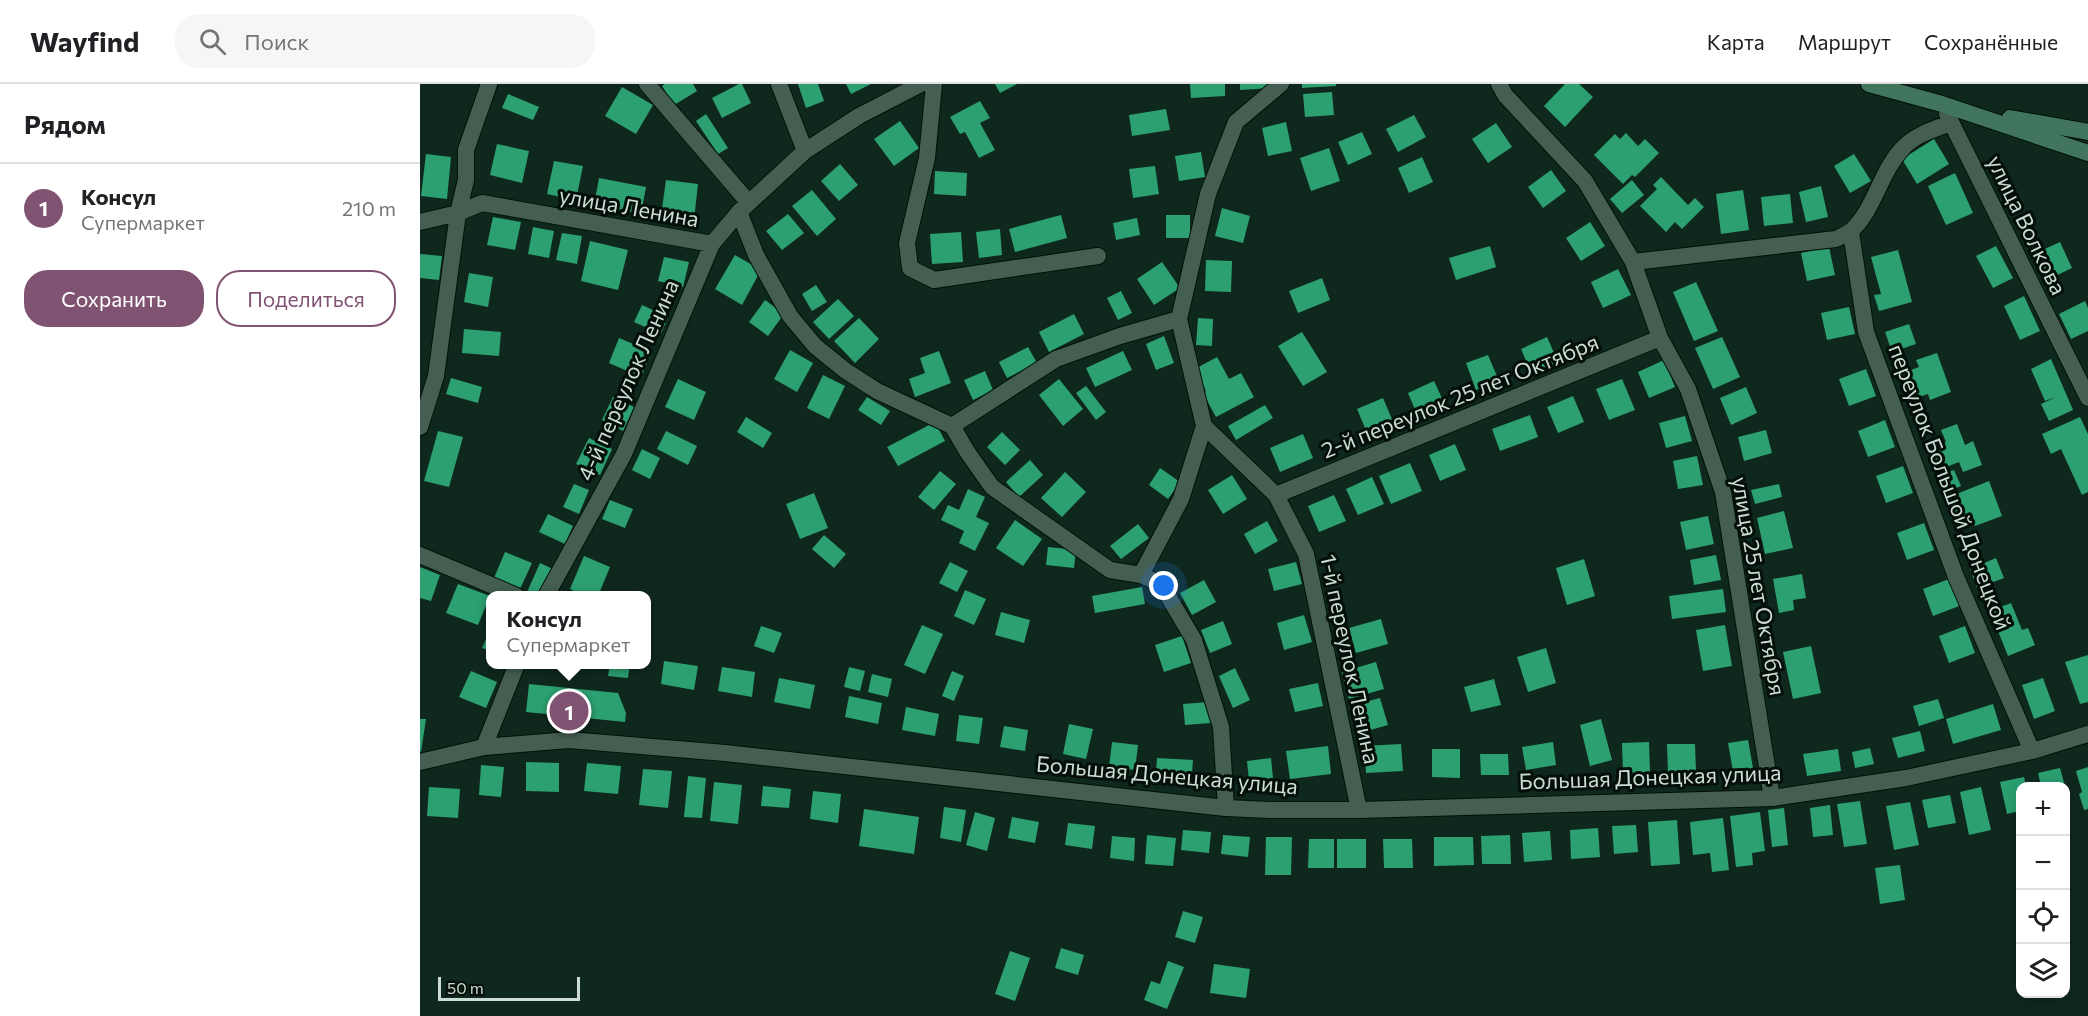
<!DOCTYPE html>
<html lang="ru">
<head>
<meta charset="utf-8">
<style>
  :root { --surface:#fff; --page:#f6f6f6; --text:#202124; --muted:#757577; --line:#e0e0e0; --accent:#805372 }
  body { margin:0; font-family:Commissioner,sans-serif; background:var(--page); color:var(--text) }
  .controls { position:absolute; right:18px; bottom:18px; display:grid; overflow:hidden; border-radius:12px; box-shadow:0 3px 15px #0003 }
  .controls button { width:54px; height:54px; display:grid; place-items:center; padding:0; border:0; border-bottom:2px solid var(--line); background:var(--surface); color:var(--text); font:30px sans-serif }
  .scale { position:absolute; left:18px; bottom:15px; width:142px; box-sizing:border-box; padding-left:6px; border:3px solid #ccdbd3; border-top:0; font-size:16px; line-height:21px; white-space:nowrap; color:#ccdbd3; -webkit-text-stroke:4px #050f09; paint-order:stroke }
  .you { position:absolute; left:744px; top:502px; width:21px; height:21px; margin:-15px; border:4px solid #fff; border-radius:50%; background:#1a73e8; box-shadow:0 0 0 9px #1a73e833 }
  .badge { display:grid; place-items:center; width:39px; height:39px; border-radius:50%; background:var(--accent); color:#fff; font-size:20px; font-weight:700 }
  .pin { position:absolute; translate:-50% -50%; border:3px solid #fff; box-shadow:0 2px 6px #0006 }
  .popup { position:absolute; left:66px; top:507px; width:165px; height:78px; box-sizing:border-box; display:grid; place-content:center; border-radius:12px; background:var(--surface); filter:drop-shadow(0 2px 4px #0005); font-size:20px; white-space:nowrap; color:var(--muted) }
  .popup b { font-size:22px; color:var(--text) }
  .popup::after { content:''; position:absolute; left:50%; top:100%; margin-left:-12px; border:12px solid transparent; border-top-color:var(--surface) }
  .list { margin:0; padding:0; list-style:none }
  h2 { display:flex; justify-content:space-between; align-items:center; height:78px; margin:0; padding:0 24px; font-size:26px }
  h2 small { font-size:20px; font-weight:400; color:var(--muted) }
  .list li { display:grid; grid-template-columns:39px 1fr auto; gap:18px; align-items:center; box-sizing:border-box; height:90px; padding:0 24px; border-top:2px solid var(--line) }
  .list b { display:block; font-size:22px; white-space:nowrap }
  .list p { margin:0; font-size:20px; white-space:nowrap; color:var(--muted) }
  .list em { font-size:20px; font-style:normal; color:var(--muted) }
  .actions { display:flex; gap:12px; padding:18px 24px }
  .actions a { flex:1; padding:14px 0; border:2px solid var(--accent); border-radius:24px; text-align:center; font-size:21px; color:var(--accent) }
  .actions .main { background:var(--accent); color:#fff }
  .icon { flex:none; width:33px; height:33px; fill:none; stroke:currentColor; stroke-width:2; stroke-linecap:round; stroke-linejoin:round }
  .map { position:relative; flex:none; width:1668px; height:932px; overflow:hidden }
  header { display:flex; align-items:center; gap:36px; box-sizing:border-box; height:84px; padding:0 30px; background:var(--surface); border-bottom:2px solid var(--line) }
  header strong { font-size:28px }
  nav { display:flex; gap:33px; margin-inline-start:auto; font-size:21px }
  .search { width:420px; height:54px; background:var(--page); display:flex; align-items:center; gap:15px; box-sizing:border-box; padding:0 21px; border-radius:24px; color:var(--muted); font-size:22px }
  main { display:flex }
  aside { flex:1; background:var(--surface) }
  .map>svg:first-child { display:block }
</style>
</head>
<body>
<header>
<strong>Wayfind</strong>
<div class="search"><svg class="icon" aria-label="search" viewBox="0 0 24 24"><circle cx="10" cy="10" r="6"/><path d="M15 15l6 6"/></svg>Поиск</div>
<nav><a>Карта</a><a>Маршрут</a><a>Сохранённые</a></nav>
</header>
<main>
<aside>
<h2>Рядом<small></small></h2>
<ul class="list">
<li><span class="badge">1</span><div><b>Консул</b><p>Супермаркет</p></div><em>210 m</em></li>
</ul>
<div class="actions"><a class="main">Сохранить</a><a>Поделиться</a></div>
</aside>
<div class="map">
<svg width="1668" height="932" viewBox="0 0 1668 932">
  <rect width="100%" height="100%" fill="#0f281d"/>
  <path fill="#2ca071" d="M245 0H273L277 7 254 21 242 2Z
    M319 0H322L331 19 302 34 292 14Z
    M378 0H398L404 17 386 24Z
    M426 0H451L431 10Z
    M575 0H597L580 9Z
    M770 0H805V12L771 14Z
    M820 0H850L851 4 820 6Z
    M882 0H916V2L882 4Z
    M1145 0H1159L1173 13 1145 43 1124 22Z
    M202 3 233 21 216 50 185 32Z
    M912 8 914 31 885 33 883 10Z
    M88 10 119 23 113 36 82 24Z
    M560 17 570 34 560 39 575 66 559 74 545 48 540 50 530 33Z
    M746 25 750 46 712 52 709 31Z
    M286 30 308 64 298 70 276 37Z
    M994 31 1006 53 978 68 966 45Z
    M480 37 499 64 474 82 454 55Z
    M866 38 872 67 848 72 842 44Z
    M1076 39 1092 63 1068 79 1052 55Z
    M942 48 952 70 928 81 918 58Z
    M1206 49 1218 62 1225 55 1239 69 1215 93 1212 91 1203 100 1174 71 1195 50 1200 55Z
    M1514 55 1529 80 1497 100 1482 75Z
    M77 60 109 67 102 99 70 91Z
    M909 64 920 97 891 107 880 74Z
    M781 68 785 93 759 97 755 72Z
    M6 70 31 73 27 115 1 112Z
    M1434 70 1451 97 1430 109 1414 82Z
    M1002 73 1013 98 989 109 978 84Z
    M134 77 163 82 156 116 127 110Z
    M420 80 438 101 419 117 401 97Z
    M735 82 739 110 713 114 709 85Z
    M1131 86 1146 107 1123 124 1108 103Z
    M515 87 547 89 546 112 514 110Z
    M1535 89 1553 129 1526 141 1508 102Z
    M1241 93 1268 121 1275 114 1284 123 1262 145 1255 138 1246 148 1220 122 1237 105 1233 101Z
    M179 94 226 103 221 130 174 121Z
    M246 96 278 100 274 136 241 132Z
    M1212 96 1224 111 1202 129 1190 115Z
    M1401 102 1408 133 1386 138 1379 108Z
    M392 106 416 135 397 152 372 122Z
    M1323 106 1329 146 1301 150 1296 110Z
    M1370 110 1373 139 1344 142 1341 113Z
    M802 124 830 132 823 159 795 152Z
    M368 130 384 149 362 166 346 147Z
    M641 131 647 154 595 168 589 145Z
    M746 131H770V154H746Z
    M73 133 101 138 95 166 67 161Z
    M717 134 720 151 696 156 693 139Z
    M1170 138 1185 162 1161 177 1146 154Z
    M113 143 134 147 129 174 108 170Z
    M580 145 582 171 559 174 556 148Z
    M541 148 543 178 512 180 510 150Z
    M142 149 162 152 157 180 136 176Z
    M170 157 208 166 198 206 161 197Z
    M1640 158 1652 184 1627 196 1614 170Z
    M1070 162 1076 183 1036 196 1029 174Z
    M1576 162 1593 194 1573 204 1556 172Z
    M1409 163 1415 191 1387 197 1381 169Z
    M1478 166 1492 218 1459 227 1454 211 1461 210 1451 173Z
    M0 170 22 172 19 196 0 194Z
    M315 171 341 186 322 221 295 205Z
    M244 173 269 178 263 203 238 197Z
    M786 176 812 177 811 208 785 207Z
    M742 178 760 204 734 221 717 195Z
    M1198 185 1211 211 1183 224 1171 198Z
    M49 189 73 193 68 223 44 218Z
    M902 194 910 216 878 229 869 207Z
    M1276 198 1298 247 1274 257 1253 208Z
    M396 201 407 218 392 227 382 210Z
    M701 207 712 229 698 236 687 214Z
    M1604 212 1620 247 1600 256 1584 222Z
    M418 215 434 232 409 255 393 238Z
    M345 216 364 230 348 252 329 238Z
    M1665 217 1668 224V247L1651 255 1639 230Z
    M222 221 248 233 241 250 214 238Z
    M1429 223 1435 250 1407 256 1401 229Z
    M654 230 664 250 629 268 619 248Z
    M439 234 459 255 435 279 414 257Z
    M778 234 793 235 792 262 776 261Z
    M1489 240 1496 260 1472 268 1465 248Z
    M44 245 81 248 79 272 42 269Z
    M882 248 907 288 883 302 858 262Z
    M744 252 754 279 736 286 726 260Z
    M1127 253 1139 280 1112 291 1101 265Z
    M1302 253 1320 293 1293 305 1275 264Z
    M199 254 232 268 221 293 189 279Z
    M608 263 617 279 587 294 579 278Z
    M370 266 393 279 377 308 354 295Z
    M519 267 531 299 495 313 489 295 505 289 500 274Z
    M703 267 712 286 675 303 666 284Z
    M1517 269 1531 308 1510 316 1508 310 1489 316 1480 290 1499 283 1496 276Z
    M1068 271 1079 297 1056 306 1046 279Z
    M797 273 809 295 821 289 834 313 796 333 783 309 786 307 775 285Z
    M1631 275 1653 326 1629 337 1621 320 1636 313 1625 317 1611 285Z
    M1244 276 1255 303 1229 314 1218 288Z
    M1446 285 1456 312 1429 322 1419 295Z
    M565 287 573 306 553 316 544 296Z
    M403 291 425 302 409 335 387 324Z
    M31 294 62 303 58 319 26 310Z
    M258 295 286 308 274 336 245 323Z
    M639 295 663 325 643 342 619 311Z
    M1202 295 1215 326 1189 336 1176 305Z
    M1014 297 1026 323 999 335 988 309Z
    M666 302 686 328 676 336 656 309Z
    M1326 303 1337 329 1311 341 1300 314Z
    M1153 312 1164 338 1138 349 1127 323Z
    M193 313 214 323 203 347 182 336Z
    M447 313 470 327 461 341 438 326Z
    M963 314 974 340 948 351 937 325Z
    M845 321 853 334 816 356 808 342Z
    M1110 331 1118 353 1080 367 1072 345Z
    M1265 332 1272 357 1246 364 1239 339Z
    M326 333 352 349 343 364 317 348Z
    M1660 333 1668 350V408L1662 411 1641 365 1631 370 1622 350Z
    M1465 336 1475 363 1448 373 1438 347Z
    M515 338 525 357 478 382 467 363Z
    M1537 340 1545 361 1553 357 1562 381 1543 388 1539 378 1516 387 1508 365 1526 358 1521 346Z
    M1346 346 1352 369 1324 377 1318 353Z
    M18 347 43 353 29 403 4 397Z
    M246 347 277 362 268 381 237 365Z
    M582 348 600 366 585 381 567 363Z
    M883 350 893 374 860 388 850 364Z
    M169 354 192 365 180 391 156 380Z
    M1035 360 1046 386 1020 397 1009 371Z
    M222 365 240 374 230 395 212 386Z
    M1277 372 1283 401 1258 405 1253 377Z
    M610 376 623 391 599 413 586 398Z
    M990 379 1002 407 971 420 959 392Z
    M1483 382 1493 409 1466 419 1456 392Z
    M740 384 760 398 748 415 729 401Z
    M1534 386 1541 402 1522 410 1515 393Z
    M520 387 536 400 514 426 498 413Z
    M645 388 666 408 642 433 621 414Z
    M812 391 827 415 803 430 788 406Z
    M952 393 964 420 938 431 926 405Z
    M1569 397 1582 432 1555 442 1550 431 1533 438 1524 415Z
    M154 400 169 406 159 430 143 423Z
    M1359 400 1362 413 1335 420 1331 406Z
    M548 405 565 413 556 433 569 439 555 467 539 459 544 447 521 436 528 421 539 426Z
    M394 409 408 444 380 455 366 420Z
    M914 411 926 437 899 448 888 422Z
    M190 416 213 425 205 444 182 435Z
    M1364 427 1373 464 1345 470 1337 434Z
    M128 430 153 442 145 460 119 448Z
    M1288 432 1294 460 1266 466 1260 438Z
    M595 436 622 455 603 482 576 464Z
    M847 437 858 457 835 470 824 450Z
    M1504 439 1514 466 1487 476 1477 449Z
    M718 440 729 454 701 475 690 462Z
    M404 451 426 470 414 484 392 465Z
    M628 463 656 466 654 484 626 481Z
    M85 468 112 479 100 505 74 494Z
    M1296 471 1301 496 1274 501 1270 476Z
    M164 472 190 483 178 512H165L150 505Z
    M1576 474 1584 494 1557 504 1550 485Z
    M1164 475 1175 512 1147 521 1136 484Z
    M530 478 548 487 537 508 519 499Z
    M876 478 882 500 854 507 848 485Z
    M120 479 133 485 121 512H115L107 508Z
    M0 483 20 491 11 517 0 514Z
    M1382 490 1386 514 1373 516 1374 526 1359 529 1353 495Z
    M1529 495 1539 522 1513 532 1503 505Z
    M784 496 796 518 772 531 760 509Z
    M38 500 70 512 58 541 26 529Z
    M722 503 725 520 675 529 672 512Z
    M1303 505 1306 528 1252 535 1249 512Z
    M545 506 566 515 554 541 534 532Z
    M1591 519 1602 546 1608 544 1615 561 1588 572 1570 527Z
    M581 528 610 536 604 559 575 551Z
    M884 531 892 558 864 566 857 539Z
    M961 535 968 560 936 569 929 544Z
    M803 537 812 560 790 569 781 546Z
    M502 541 523 550 505 590 484 581Z
    M1305 541 1312 582 1283 587 1276 546Z
    M341 542 362 549 354 569 334 562Z
    M1545 542 1555 569 1529 579 1519 552Z
    M71 543V567L62 564Z
    M762 552 771 579 744 588 735 561Z
    M1391 562 1401 609 1373 615 1363 568Z
    M1126 564 1136 599 1108 608 1097 573Z
    M1668 571V618L1660 620 1645 578Z
    M244 577 278 582 274 606 241 600Z
    M956 578 964 605 929 615 922 588Z
    M190 580H210L208 594 188 592Z
    M302 583 335 588 332 613 298 607Z
    M429 583 445 587 440 607 424 603Z
    M815 584 830 616 813 624 799 592Z
    M51 587 77 598 66 624 39 613Z
    M532 587 544 592 534 617 522 612Z
    M452 590 472 595 468 613 448 608Z
    M359 594 395 601 390 625 354 618Z
    M1623 594 1635 627 1614 635 1602 601Z
    M1074 595 1081 621 1051 628 1044 603Z
    M898 599 903 622 875 628 869 605Z
    M109 600 198 609 206 629 205 638 106 628Z
    M429 612 462 619 458 640 425 633Z
    M960 614 968 641 940 649 933 621Z
    M1518 615 1524 634 1499 642 1493 622Z
    M789 618 791 639 765 641 763 620Z
    M1573 620 1581 646 1533 660 1526 635Z
    M486 623 519 630 515 652 482 646Z
    M539 631 563 634 559 660 536 657Z
    M0 635H6L1 668 0 667Z
    M1181 635 1192 676 1170 682 1160 641Z
    M649 640 673 645 666 675 643 670Z
    M584 642 608 646 605 667 580 663Z
    M1500 647 1505 667 1478 674 1472 654Z
    M1328 656 1333 684 1313 687 1308 659Z
    M692 658 718 661 715 686 689 683Z
    M1133 658 1136 681 1106 686 1102 663Z
    M1229 658 1230 688 1203 689 1202 659Z
    M981 660 983 687 946 689 944 662Z
    M1247 660H1275L1276 688 1248 689Z
    M908 662 911 690 870 695 866 667Z
    M1450 664 1454 680 1435 684 1432 668Z
    M1012 665H1040V694L1012 693Z
    M1418 665 1421 687 1387 692 1383 670Z
    M1060 670H1088L1089 691H1061Z
    M737 674 773 676 772 690 736 687Z
    M851 674 853 694 829 697 827 677Z
    M106 678 139 679V708L106 707Z
    M167 679 201 682 198 710 164 707Z
    M61 681 84 683 81 713 59 711Z
    M1668 683V725L1664 726 1659 710 1662 708 1656 687Z
    M1640 684 1645 702H1621L1618 689Z
    M223 685 252 687 248 724 219 721Z
    M268 692 286 694 282 734 264 733Z
    M1604 693 1606 702H1600V727L1587 730 1580 698Z
    M294 698 322 701 318 740 290 737Z
    M343 702 371 705 369 724 341 722Z
    M9 703 40 705 38 734 7 732Z
    M1561 703 1571 746 1549 751 1540 708Z
    M393 707 421 710 418 739 390 735Z
    M1530 711 1536 739 1508 744 1502 716Z
    M1440 717 1447 760 1424 763 1417 720Z
    M1490 718 1499 761 1474 766 1466 722Z
    M1410 721 1413 751 1393 753 1390 724Z
    M524 723 546 726 541 758 520 754Z
    M1364 724 1368 761 1352 763 1348 726Z
    M444 725 499 733 494 770 439 762Z
    M555 728 575 734 567 767 546 761Z
    M1340 728 1345 767 1332 769 1333 781 1316 783 1310 732Z
    M592 733 619 738 615 759 588 754Z
    M1303 734 1309 786 1292 788 1290 769 1273 771 1270 738Z
    M1257 736 1260 780 1231 782 1228 738Z
    M648 739 675 742 672 765 645 761Z
    M1216 741 1218 768 1194 770 1192 742Z
    M1178 744 1180 773 1151 775 1150 746Z
    M763 746 791 748 789 769 761 766Z
    M1130 747 1132 776 1104 778 1102 749Z
    M727 751 756 754 753 782 725 780Z
    M803 751 830 753 828 773 801 770Z
    M1090 751 1091 780H1062L1061 752Z
    M692 752 715 754 714 777 690 774Z
    M846 753H872L871 791H845Z
    M1014 753H1053L1054 781 1014 782Z
    M889 755H914V784H888Z
    M917 755H946V784H917Z
    M963 755H992L993 784H964Z
    M1480 781 1485 816 1460 820 1455 784Z
    M763 827 783 833 775 859 755 853Z
    M641 864 664 871 658 891 635 884Z
    M590 867 610 874 595 917 575 910Z
    M748 877 764 883 747 925 724 916 731 897 740 900Z
    M794 880 830 885 826 914 790 909Z"/>
  <g fill="none" stroke-linecap="round" stroke-linejoin="round">
    <defs>
      <path id="minor" d="M227 0 329 119
        M359 0 385 67
        M514 0 507 74 487 159 490 184 514 196 678 172
        M861 0 816 38 788 110 759 235 784 342 856 411 886 470 939 726
        M1079 0 1085 11 1165 97 1213 178 1240 254 1268 305 1303 408 1352 714
        M1527 30 1668 314
        M319 128 336 171 370 232 395 262 426 287 457 307 532 342 548 369 572 403 690 486 721 491 741 500 774 556 801 643 806 724
        M0 138 38 129 62 119 292 160 319 128 385 67 439 32 501 0
        M1431 148 1446 248 1536 493 1612 667
        M1213 178 1416 155C1421 152 1428 150 1432 146 1455 124 1460 89 1482 65 1494 51 1514 45 1531 39
        M532 342 636 275 700 252 759 235
        M0 343 16 292 38 129 46 96V66L69 0
        M856 411 1240 254
        M0 471 97 512
        M721 491 761 415 784 342
        M126 512 204 370 292 160
        M64 663 97 580"/>
      <path id="tertiary" d="M0 678 64 663 149 656 305 669 806 724 850 726H939L1352 714 1486 694 1612 667 1668 650"/>
      <path id="secondary" d="M1449 0 1522 20 1668 69
        M1590 34 1668 48"/>
    </defs>
    <use href="#minor" stroke="#001107" stroke-width="18"/>
    <use href="#tertiary" stroke="#001107" stroke-width="18"/>
    <use href="#secondary" stroke="#001107" stroke-width="18"/>
    <use href="#minor" stroke="#445e51" stroke-width="16"/>
    <use href="#tertiary" stroke="#445e51" stroke-width="16"/>
    <use href="#secondary" stroke="#41755e" stroke-width="16"/>
  </g>
  <g text-anchor="middle" stroke-width="6" stroke-linejoin="round" paint-order="stroke">
    <g font-size="22" fill="#ccdbd3" stroke="#050f09">
      <text transform="translate(209 123) rotate(10)" y="8">улица Ленина</text>
      <text transform="translate(1607 141) rotate(64)" y="8">улица Волкова</text>
      <text transform="translate(208 296) rotate(-66)" y="8">4-й переулок Ленина</text>
      <text transform="translate(1040 312) rotate(-22)" y="8">2-й переулок 25 лет Октября</text>
      <text transform="translate(1530 403) rotate(69)" y="8">переулок Большой Донецкой</text>
      <text transform="translate(1339 502) rotate(80)" y="8">улица 25 лет Октября</text>
      <text transform="translate(930 575) rotate(78)" y="8">1-й переулок Ленина</text>
      <text transform="translate(747 691) rotate(5)" y="8">Большая Донецкая улица</text>
      <text transform="translate(1230 693) rotate(-2)" y="8">Большая Донецкая улица</text>
    </g>
  </g>
</svg>
<div class="controls">
<button>+</button>
<button>−</button>
<button><svg class="icon" aria-label="locate" viewBox="0 0 24 24"><circle cx="12" cy="12" r="6"/><path d="M12 2v4M12 18v4M2 12h4M18 12h4"/></svg></button>
<button><svg class="icon" aria-label="layers" viewBox="0 0 24 24"><path d="M12 4l9 5-9 5-9-5zM3 14l9 5 9-5"/></svg></button>
</div>
<div class="scale">50 m</div>
<div class="you"></div>
<div class="pin badge" style="left:149px;top:627px">1</div>
<div class="popup"><b>Консул</b>Супермаркет</div>
</div>
</main>
</body>
</html>
